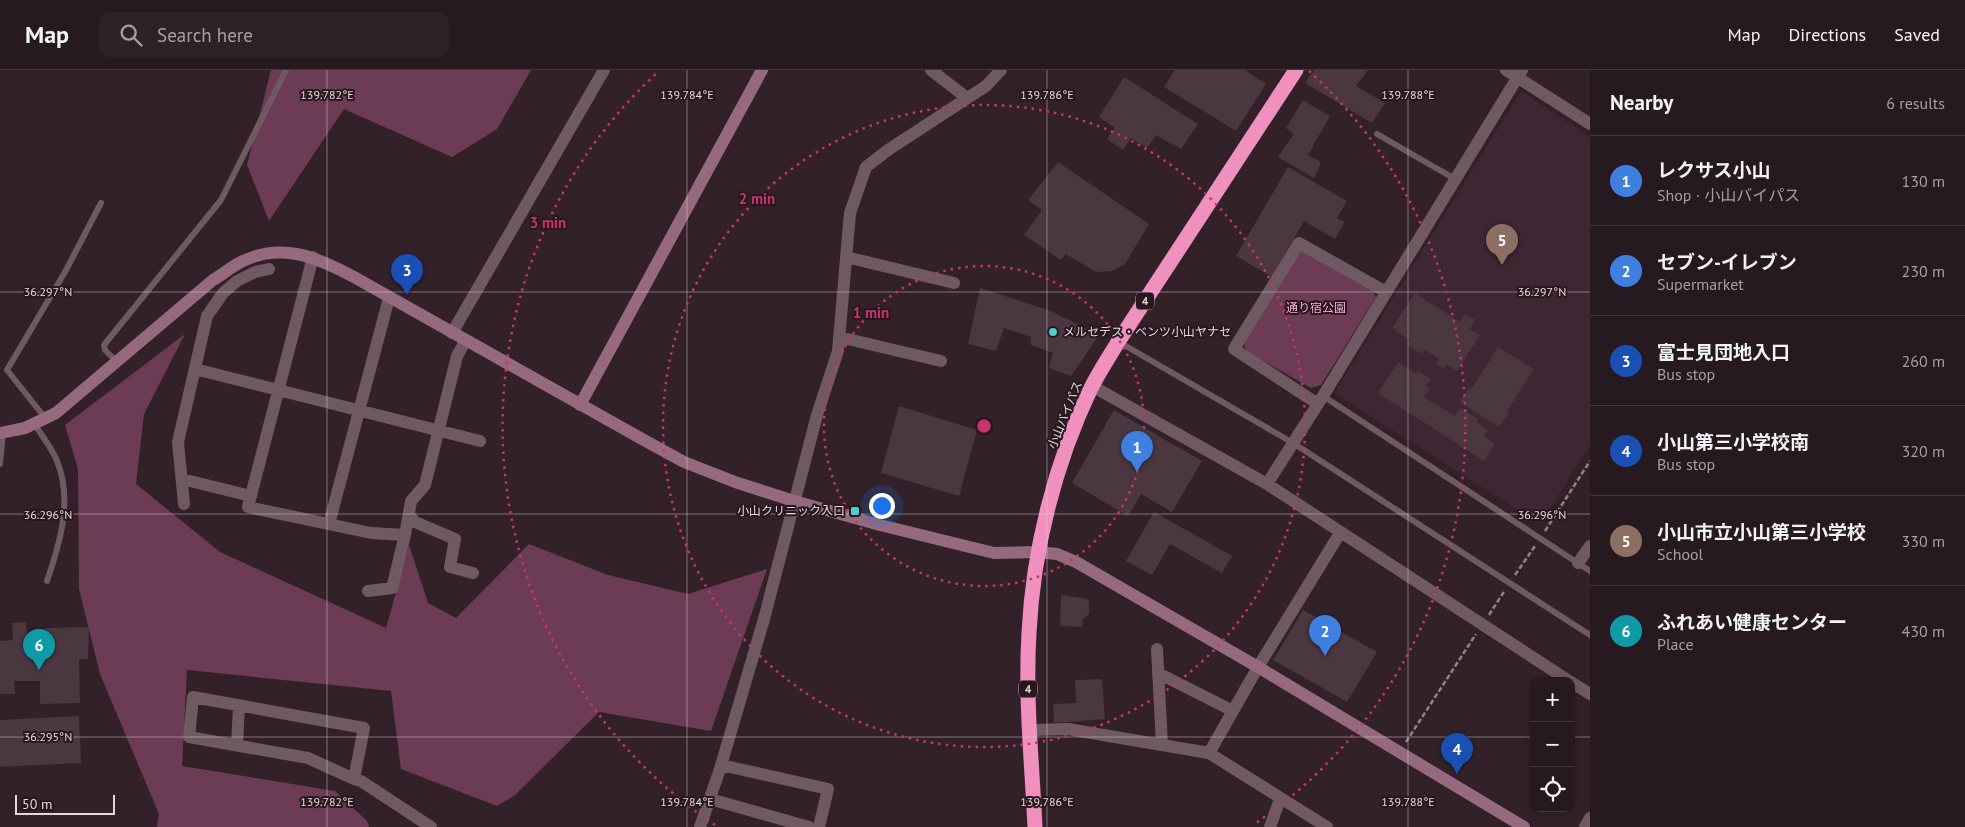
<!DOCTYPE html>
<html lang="en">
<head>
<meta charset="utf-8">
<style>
  :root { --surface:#26191f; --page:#2e2228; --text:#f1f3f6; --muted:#a4a0a4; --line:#42383d; --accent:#51ccd2 }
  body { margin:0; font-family:"PT Sans","Noto Sans JP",sans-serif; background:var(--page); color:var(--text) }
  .controls { position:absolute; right:15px; bottom:15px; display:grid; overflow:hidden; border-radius:10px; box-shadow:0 2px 12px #0003 }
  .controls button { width:45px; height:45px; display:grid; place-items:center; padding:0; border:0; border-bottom:1px solid var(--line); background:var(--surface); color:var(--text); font:25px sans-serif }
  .scale { position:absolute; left:15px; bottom:12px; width:100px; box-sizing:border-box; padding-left:5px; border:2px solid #e4d8dd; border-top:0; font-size:14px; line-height:18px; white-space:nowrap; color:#e4d8dd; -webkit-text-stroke:4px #28171f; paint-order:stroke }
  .you { position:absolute; left:881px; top:435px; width:18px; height:18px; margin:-12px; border:4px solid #fff; border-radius:50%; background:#1a73e8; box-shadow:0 0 0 8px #1a73e833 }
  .badge { display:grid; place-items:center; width:32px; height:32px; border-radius:50%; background:var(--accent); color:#fff; font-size:16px; font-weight:700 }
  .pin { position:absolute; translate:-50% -41px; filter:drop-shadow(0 1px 2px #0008) }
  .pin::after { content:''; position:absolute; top:26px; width:18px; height:15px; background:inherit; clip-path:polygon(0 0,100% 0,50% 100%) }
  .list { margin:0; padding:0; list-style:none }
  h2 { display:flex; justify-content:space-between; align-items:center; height:65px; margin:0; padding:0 20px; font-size:21px }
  h2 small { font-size:16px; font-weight:400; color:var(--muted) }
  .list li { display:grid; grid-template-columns:32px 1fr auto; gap:15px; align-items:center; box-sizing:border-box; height:90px; padding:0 20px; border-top:1px solid var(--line) }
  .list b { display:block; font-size:19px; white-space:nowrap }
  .list p { margin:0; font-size:16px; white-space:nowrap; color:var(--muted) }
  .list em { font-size:16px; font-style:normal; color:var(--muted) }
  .icon { flex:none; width:28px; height:28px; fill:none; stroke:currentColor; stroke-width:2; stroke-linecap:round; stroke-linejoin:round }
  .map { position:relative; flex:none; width:1590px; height:757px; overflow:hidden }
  header { display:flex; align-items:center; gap:30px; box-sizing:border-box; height:70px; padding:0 25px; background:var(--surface); border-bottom:1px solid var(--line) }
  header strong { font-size:24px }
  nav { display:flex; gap:28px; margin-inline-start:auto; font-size:18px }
  .search { width:350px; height:45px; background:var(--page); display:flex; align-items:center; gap:12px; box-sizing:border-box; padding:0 18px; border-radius:10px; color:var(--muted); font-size:19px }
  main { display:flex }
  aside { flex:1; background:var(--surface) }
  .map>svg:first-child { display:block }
</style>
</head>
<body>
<header>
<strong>Map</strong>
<div class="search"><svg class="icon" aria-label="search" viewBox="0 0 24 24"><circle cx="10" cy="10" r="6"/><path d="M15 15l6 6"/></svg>Search here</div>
<nav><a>Map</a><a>Directions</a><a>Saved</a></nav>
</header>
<main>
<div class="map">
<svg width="1590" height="757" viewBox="0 0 1590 757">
  <rect width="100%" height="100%" fill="#322129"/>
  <path fill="#3e2632" d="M1521 21 1590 67V376L1540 454 1334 323Z"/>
  <path fill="#6c3c54" d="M271 0H531L497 59 452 87 344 39 269 151 247 95Z
    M1305 178 1371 217 1376 227 1321 315 1311 318 1246 281 1244 273 1297 182Z
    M185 264 144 344 136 414 220 482 386 558 409 475 428 533 456 548 529 474 608 505 688 524 767 499 711 661 599 642 514 726 497 736 401 699 391 621 187 600 182 696 335 721 367 751 369 757H157L159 744 100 604 79 519 78 399 65 355Z"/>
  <path fill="#4a3740" d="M1175 0H1245L1266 14 1236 61 1164 17Z
    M1314 0H1368L1356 16 1385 33 1372 53 1305 13Z
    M1124 7 1198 54 1181 79 1156 65 1147 78 1131 68 1123 80 1107 69 1115 58 1099 47Z
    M1303 30 1330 46 1308 85 1321 92 1314 108 1278 87 1294 64 1286 58Z
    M1058 92 1149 154 1125 194 1112 201 1096 202 1066 184 1061 190 1024 165 1042 140 1028 130Z
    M1288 97 1347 131 1337 148 1345 152 1335 169 1304 151 1272 207 1236 186Z
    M980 218 1051 241 1099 265 1071 306 1049 298 1053 283 1031 275V267L1004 258 996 281 968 274Z
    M1415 223 1460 252 1465 244 1475 250 1470 259 1480 265 1457 301 1447 294 1444 299 1436 294 1439 289 1425 279 1422 284 1407 275 1410 270 1392 258Z
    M1498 277 1534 299 1507 341 1509 342 1499 357 1460 332 1469 317 1472 318Z
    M1398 292 1416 304 1418 301 1431 309 1426 316 1430 318 1424 327 1455 346 1460 338 1478 349 1476 352 1488 360 1484 366 1495 374 1484 391 1378 323Z
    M899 336 977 360 959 426 881 403Z
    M1114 340 1202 391 1172 442 1141 424 1128 446 1072 413Z
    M1154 442 1232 486 1222 503 1170 474 1152 505 1126 491Z
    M1061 525 1089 529V544L1083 549 1082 557 1060 556Z
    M1303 540 1377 582 1347 632 1273 590Z
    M26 552 27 569H45V558L89 557 88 589H79L80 633 40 634V611H14L15 624H0V571L13 570 12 553Z
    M1102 609 1105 649 1054 653 1053 634 1076 633 1075 610Z
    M79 646 81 693 0 697V650Z"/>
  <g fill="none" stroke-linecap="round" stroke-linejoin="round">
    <path stroke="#918389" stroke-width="2.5" stroke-dasharray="5 2.5" stroke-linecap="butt" d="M1545 461 1590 391
      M1515 505 1535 476
      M1489 545 1505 520
      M1406 672 1476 564"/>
    <path stroke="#6f5a64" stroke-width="6" d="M1377 64 1455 109
      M1119 272 1293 373 1590 565
      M116 291 105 280 104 275 221 130 286 0
      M1323 326 1590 501
      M46 349 7 300 65 202 101 133
      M35 355C42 366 52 378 57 391 73 430 60 473 47 511
      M0 394 3 363"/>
    <path stroke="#6f5a64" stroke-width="12" d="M931 0 967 28
      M1506 0 1590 54
      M313 187 248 437 371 463 405 465 411 431 425 415 457 286 466 270
      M846 187 954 213
      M452 263 604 0
      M839 267 941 291
      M195 299 480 371
      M1092 316 1267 414 1569 611
      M1318 334 1234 279 1299 173 1386 222
      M182 409 251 426
      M1267 414 1323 326 1522 0
      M184 434 178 372 207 246 223 223 237 211 255 202 269 199
      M409 444 415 452 455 469 450 497 473 503
      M329 454 389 228
      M1578 493 1590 476
      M368 521 392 518 405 465
      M1157 579 1162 675
      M1158 603 1233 641
      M1571 612 1590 624
      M1030 660 1068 659 1209 683 1327 757
      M237 675 239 636
      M1209 683 1258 597 1340 463
      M721 695 828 719 819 757
      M354 709 364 658 193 627 189 667 308 688 354 709 361 711 431 757
      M710 729 809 757
      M700 757 720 699 764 549 817 345 838 281 850 143 866 97 888 80 986 16 1001 0
      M1270 757 1280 729
      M1585 757 1590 748"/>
    <path stroke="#956a7f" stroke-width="12" d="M580 335 762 0
      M0 363 25 358 56 343 213 210C222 205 230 198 239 193 280 171 317 187 354 207L642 369 684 392 735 412 794 431 880 455 994 483 1038 482 1057 484 1076 492 1258 597 1524 757"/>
    <path stroke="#ef90bf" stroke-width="15" d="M1035 757C1032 693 1025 628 1029 563 1033 480 1055 393 1091 318 1099 302 1109 287 1118 272L1296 0"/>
  </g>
  <path fill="none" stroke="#e4d8dd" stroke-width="1" stroke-opacity="0.45" d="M327 0V757M687 0V757M1047 0V757M1408 0V757M0 222H1590M0 444H1590M0 667H1534M1571 667H1590"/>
  <g fill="none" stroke="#c7356e" stroke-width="2.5" stroke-dasharray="2.5 5">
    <circle cx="984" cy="356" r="160"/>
    <circle cx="984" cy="356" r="321"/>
    <path d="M715 755A481 481 0 0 1 659 1M1309 1A481 481 0 0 1 1253 755"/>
  </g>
  <g fill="#51ccd2" stroke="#28171f" stroke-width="2">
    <circle cx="1053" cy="262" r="5"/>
    <rect x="850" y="436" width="10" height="10" rx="2.5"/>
  </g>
  <g text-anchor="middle" stroke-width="4" stroke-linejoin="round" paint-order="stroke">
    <g fill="#28171f" stroke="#ac9ea4" stroke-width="1">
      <rect x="1136" y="222.5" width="18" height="17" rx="4"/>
      <rect x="1019" y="610.5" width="18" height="17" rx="4"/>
    </g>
    <g font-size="11" font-weight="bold" fill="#e4d8dd">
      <text x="1145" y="235">4</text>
      <text x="1028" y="623">4</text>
    </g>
    <g font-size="12" fill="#feaed4" stroke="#28171f">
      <text x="1316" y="242">通り宿公園</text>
    </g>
    <g font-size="12" fill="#e4d8dd" stroke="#28171f" text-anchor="start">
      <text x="1063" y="266">メルセデス・ベンツ小山ヤナセ</text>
      <text x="845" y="445" text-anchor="end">小山クリニック入口</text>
    </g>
    <g font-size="12" fill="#e4d8dd" stroke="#28171f">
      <text transform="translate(1065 345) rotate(-68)" y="4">小山バイパス</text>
    </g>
  </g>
  <g font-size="12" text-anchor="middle" fill="#e4d8dd" stroke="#28171f" stroke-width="4" stroke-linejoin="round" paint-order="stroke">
    <text x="327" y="29">139.782°E</text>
    <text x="687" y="29">139.784°E</text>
    <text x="1047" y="29">139.786°E</text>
    <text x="1408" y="29">139.788°E</text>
    <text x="48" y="226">36.297°N</text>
    <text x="1542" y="226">36.297°N</text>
    <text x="48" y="449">36.296°N</text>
    <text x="1542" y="449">36.296°N</text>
    <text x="48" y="671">36.295°N</text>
    <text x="327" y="736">139.782°E</text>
    <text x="687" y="736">139.784°E</text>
    <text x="1047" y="736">139.786°E</text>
    <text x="1408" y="736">139.788°E</text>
  </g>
  <circle cx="984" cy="356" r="8" fill="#c7356e" stroke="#28171f" stroke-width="2.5"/>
  <g font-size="15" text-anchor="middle" font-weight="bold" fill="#c7356e" stroke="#28171f" stroke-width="4" stroke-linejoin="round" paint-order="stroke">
    <text x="757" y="134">2 min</text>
    <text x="548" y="158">3 min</text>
    <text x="871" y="248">1 min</text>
  </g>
</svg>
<div class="controls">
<button>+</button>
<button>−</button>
<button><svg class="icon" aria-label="locate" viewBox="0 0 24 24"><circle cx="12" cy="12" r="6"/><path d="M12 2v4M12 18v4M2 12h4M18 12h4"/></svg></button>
</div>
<div class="scale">50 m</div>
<div class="you"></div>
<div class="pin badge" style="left:1137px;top:402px;background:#3f7fe0">1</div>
<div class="pin badge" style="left:1325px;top:586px;background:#3f7fe0">2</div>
<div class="pin badge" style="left:407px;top:225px;background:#1a4fb4">3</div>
<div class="pin badge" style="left:1457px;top:704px;background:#1a4fb4">4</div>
<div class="pin badge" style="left:1502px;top:195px;background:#8d6e63">5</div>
<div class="pin badge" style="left:39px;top:600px;background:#0f9aa8">6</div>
</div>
<aside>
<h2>Nearby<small>6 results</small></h2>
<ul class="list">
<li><span class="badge" style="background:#3f7fe0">1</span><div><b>レクサス小山</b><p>Shop · 小山バイパス</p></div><em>130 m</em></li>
<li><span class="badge" style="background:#3f7fe0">2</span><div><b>セブン-イレブン</b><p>Supermarket</p></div><em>230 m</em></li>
<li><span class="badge" style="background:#1a4fb4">3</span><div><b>富士見団地入口</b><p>Bus stop</p></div><em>260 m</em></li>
<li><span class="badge" style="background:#1a4fb4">4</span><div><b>小山第三小学校南</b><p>Bus stop</p></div><em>320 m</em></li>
<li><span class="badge" style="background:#8d6e63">5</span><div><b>小山市立小山第三小学校</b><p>School</p></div><em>330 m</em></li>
<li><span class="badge" style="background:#0f9aa8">6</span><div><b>ふれあい健康センター</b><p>Place</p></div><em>430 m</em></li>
</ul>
</aside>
</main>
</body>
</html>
